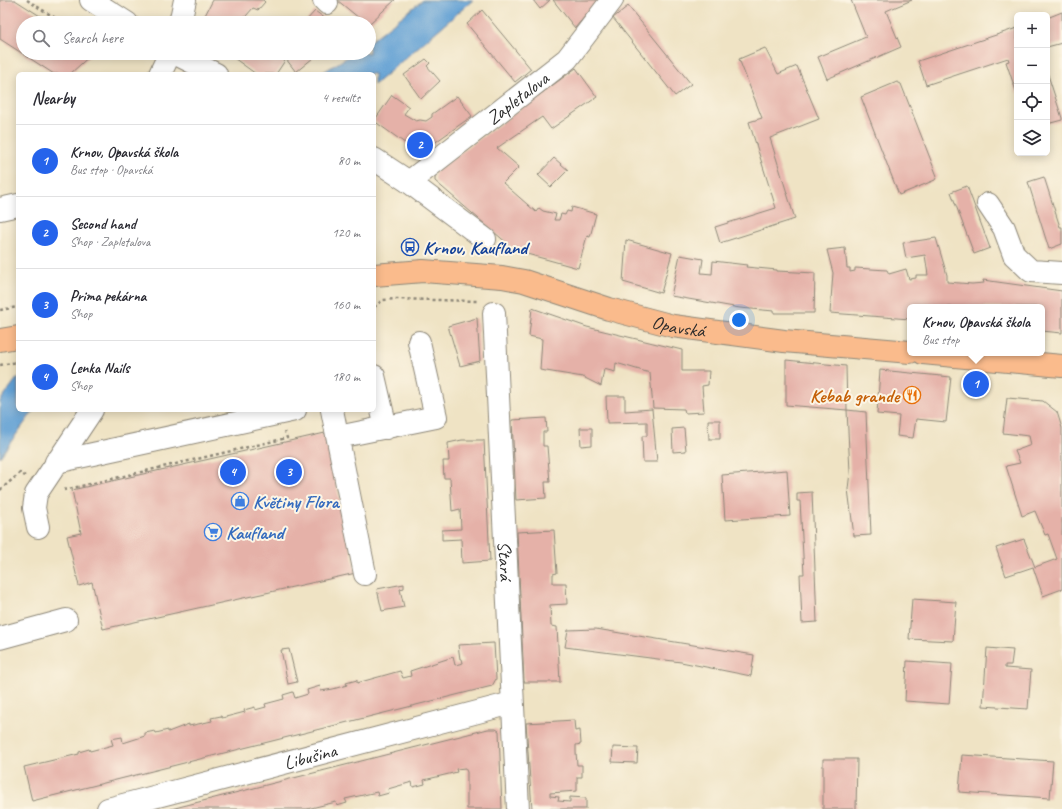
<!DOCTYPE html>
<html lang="en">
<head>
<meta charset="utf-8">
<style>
  :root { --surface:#fff; --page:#f7f7f7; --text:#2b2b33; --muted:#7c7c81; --line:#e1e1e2; --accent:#2563eb }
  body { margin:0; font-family:Caveat,sans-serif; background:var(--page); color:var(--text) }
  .controls { position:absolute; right:12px; top:12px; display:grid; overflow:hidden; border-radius:6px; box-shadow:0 2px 10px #0003 }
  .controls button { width:36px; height:36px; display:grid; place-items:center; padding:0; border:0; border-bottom:1px solid var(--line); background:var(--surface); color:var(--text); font:20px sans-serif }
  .you { position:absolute; left:739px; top:320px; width:14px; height:14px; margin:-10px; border:3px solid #fff; border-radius:50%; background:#1a73e8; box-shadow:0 0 0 6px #1a73e833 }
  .badge { display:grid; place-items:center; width:26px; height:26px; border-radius:50%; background:var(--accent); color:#fff; font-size:13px; font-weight:700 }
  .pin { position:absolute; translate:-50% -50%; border:2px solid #fff; box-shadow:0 1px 4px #0006 }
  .popup { position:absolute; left:907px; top:304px; width:138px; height:52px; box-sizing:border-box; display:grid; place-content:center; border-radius:6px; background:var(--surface); filter:drop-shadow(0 1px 3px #0005); font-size:13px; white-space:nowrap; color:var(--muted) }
  .popup b { font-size:15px; color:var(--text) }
  .popup::after { content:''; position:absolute; left:50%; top:100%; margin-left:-8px; border:8px solid transparent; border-top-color:var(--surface) }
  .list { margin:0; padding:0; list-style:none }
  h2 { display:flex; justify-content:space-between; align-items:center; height:52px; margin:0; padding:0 16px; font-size:17px }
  h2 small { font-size:13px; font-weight:400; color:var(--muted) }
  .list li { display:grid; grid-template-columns:26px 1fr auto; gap:12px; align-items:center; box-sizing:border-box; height:72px; padding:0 16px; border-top:1px solid var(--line) }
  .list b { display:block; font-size:15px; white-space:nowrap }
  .list p { margin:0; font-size:13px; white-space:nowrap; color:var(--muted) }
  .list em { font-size:13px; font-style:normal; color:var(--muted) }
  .icon { flex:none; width:22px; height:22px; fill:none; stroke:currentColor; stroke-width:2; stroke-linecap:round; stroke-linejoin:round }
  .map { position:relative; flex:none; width:1062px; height:809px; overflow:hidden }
  .search { position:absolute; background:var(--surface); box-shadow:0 2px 10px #0003; left:16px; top:16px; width:360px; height:44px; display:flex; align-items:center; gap:10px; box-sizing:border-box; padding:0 14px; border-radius:22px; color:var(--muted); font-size:15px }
  .panel { position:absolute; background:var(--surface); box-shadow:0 2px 10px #0003; left:16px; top:72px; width:360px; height:340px; border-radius:6px }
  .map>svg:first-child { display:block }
</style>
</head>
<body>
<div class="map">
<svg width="1062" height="809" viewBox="0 0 1062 809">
  <rect width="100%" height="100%" fill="#fcf5e5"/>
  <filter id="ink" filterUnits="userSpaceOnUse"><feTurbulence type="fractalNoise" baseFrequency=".025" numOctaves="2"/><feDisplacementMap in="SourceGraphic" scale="8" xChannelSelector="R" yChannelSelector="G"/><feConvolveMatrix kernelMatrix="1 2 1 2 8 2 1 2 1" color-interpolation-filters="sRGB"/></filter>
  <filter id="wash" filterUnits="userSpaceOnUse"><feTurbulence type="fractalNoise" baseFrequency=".012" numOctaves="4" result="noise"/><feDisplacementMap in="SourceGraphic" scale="16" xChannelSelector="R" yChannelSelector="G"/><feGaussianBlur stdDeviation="0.9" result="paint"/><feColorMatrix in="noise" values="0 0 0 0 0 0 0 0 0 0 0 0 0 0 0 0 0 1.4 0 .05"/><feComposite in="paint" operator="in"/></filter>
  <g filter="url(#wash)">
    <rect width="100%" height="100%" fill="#efe3c4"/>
    <path fill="#62a0d4" stroke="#466680" d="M423 0H473L374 85V74H320L354 53H369V42Z
      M18 377V410H34L0 457V401Z"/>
    <g id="blocks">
      <path fill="#e5b1a8" d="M0 0H15L51 23H23V53H93L70 74H54L0 39Z
        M213 0H263L265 2 258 10 253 8 240 23H201Z
        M337 0H395L370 23H365Z
        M533 0H550L540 9Z
        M553 0H599L575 28Z
        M851 0H912L886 11 901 47 827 79 818 57 866 37Z
        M628 6 691 84 675 96 613 18Z
        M482 10 531 69 515 82 467 24Z
        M315 11 326 19 322 23H304Z
        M1062 12V43L1047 47V18Z
        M1017 28V94L1006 62 1009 61 1008 58 926 85 918 61Z
        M765 48 778 74 797 66 819 119 770 138 795 219 720 243 715 227 776 208 749 122 762 118 739 59Z
        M227 53H278L286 59 276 74H256Z
        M286 53H309L313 58 296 72 286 59Z
        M426 59 430 63 427 66 440 81 421 99 404 75Z
        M576 68 597 97 551 129 542 117 497 148 519 167 503 183 536 212 539 208 543 211 556 214 554 220H559L561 214 565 215 567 211 571 212 572 207 596 214 590 237 587 236 578 268 516 251 435 181V172Z
        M1047 72 1062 118V120L1047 124Z
        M897 82 901 84 937 176 935 180 899 195 861 97Z
        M392 95 409 107 404 114 416 121 420 120 426 121 432 117V114L457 96 472 116 423 151H416L374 121Z
        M554 158 568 170 551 187 538 175Z
        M1044 177 1060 227H1062V244L1049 249 1028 182Z
        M967 186 990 248 974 254 951 192Z
        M936 238 947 275V282L972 284 984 283 983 280 1062 291V333L1042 331V307H910V319L830 313 833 273 827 250 845 248 847 268H850V272L855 271V268L887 270 889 274 906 269 909 279 916 278V275H928L925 255 906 258 903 243Z
        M626 240 672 253 661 293 623 282Z
        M680 255 703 259 701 273 712 274 713 261 747 265 746 267 777 270V271L815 273 814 313H774V311L740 308 671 296Z
        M532 308 587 327 682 350V371H709L708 385 702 386 704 412 685 413 684 409 653 408 650 373 616 363 615 372 604 369 601 386 583 377 540 370 542 339 529 336Z
        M477 318 480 361 460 366 448 326Z
        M786 360 846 366 847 410 786 405Z
        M880 370 951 377 946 422 916 419 913 438 897 436 899 416 877 414Z
        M606 396H625V411L652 409 657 462H643L642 436H647V422L607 423Z
        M1007 398 1043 401 1057 412 1062 428V589L1043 596 1033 567 1006 576 996 548 1024 539 1035 567 1057 559 1048 534 1045 535 1035 511 1022 516 1006 466 1020 463 1015 451 1031 445 1029 436 1003 433Z
        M847 410 866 412 871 535 854 536 848 489 850 472Z
        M546 418 547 432H543V446H547L550 482H545L546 498 516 500 512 420Z
        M708 420H720V439H709Z
        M580 428H592V445L581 446Z
        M684 428 686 451 673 452 672 429Z
        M325 433 356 573 103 629 92 582 79 586 67 536 81 533 72 490Z
        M462 440H484L490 561 462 563 461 539 442 540V530L461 529 460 509 452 511 450 478H444L443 461H449L448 443Z
        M787 470 790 516 725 520 722 475Z
        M812 492 817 622 802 623 800 574H804L800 501H797V493Z
        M554 530 557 573 553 574V583H566L567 604 550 605 551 626 557 627 560 682H524L517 532Z
        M404 584V588L400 589 404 607 382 611 377 589Z
        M912 599 956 602 953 641 909 639Z
        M596 629 754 655 751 676 681 662 565 647 568 630Z
        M494 643 496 679 492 686 32 801 24 767 79 754V752L89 749 90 751 113 745 111 739 122 737 123 743 145 736V733L155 731 156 733 168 730V732L189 724V726L212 721 211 718 221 716 222 718 245 712 244 710 255 707V710L266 707 265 704 284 699 283 695 293 692 295 698 308 694 307 690 320 686 321 691 333 689 347 685 346 683 357 680V683L400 671 403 678 411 676 410 671 453 657 455 665 463 663 462 659H460L458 645Z
        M987 648 1013 650 1011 665H1005V668L1031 670 1028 709 983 706Z
        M289 649 297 682 288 684 281 650Z
        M907 661 952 664 949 704 905 701Z
        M574 720 575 731 580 730 581 744 576 745V752L577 765H582V777H577V791L550 793V796L559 797 558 801 570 802V797L586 798V809H532L526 723Z
        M488 729H496L499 731 502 809H467V772L465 768 456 769 457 772 424 780 425 784 413 787 412 782 388 789 389 793 378 796 377 792 345 799 347 803 337 806 336 802 307 809H171Z
        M613 747 638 748 637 763 612 762Z
        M962 755 1053 761 1050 798 959 792Z
        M823 759H857L856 809H823Z"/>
    </g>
  </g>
  <g filter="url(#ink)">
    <use href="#blocks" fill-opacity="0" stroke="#8d8778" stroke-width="1"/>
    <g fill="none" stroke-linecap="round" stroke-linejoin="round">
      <defs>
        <g id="minor">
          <path d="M91 0 127 23"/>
          <path d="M324 0 327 3"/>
          <path d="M180 23 185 0"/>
          <path d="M174 53 216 74"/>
          <path d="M160 74 170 53"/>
          <path d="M374 159 409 182 485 239"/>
          <path id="s1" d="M409 182 567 59 612 0"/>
          <path d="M988 204 1004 228 1014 255 1031 271 1062 273"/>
          <path d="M0 209 18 205"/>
          <path id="s2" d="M494 313 518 809"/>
          <path d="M374 376 386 428"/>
          <path d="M332 410 365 574"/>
          <path d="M338 437 436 417 419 342"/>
          <path d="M56 462 295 410"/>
          <path d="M38 527 34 508 36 494 92 410"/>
          <path d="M0 638 66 620"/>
          <path id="s3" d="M108 809 512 703"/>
        </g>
        <g id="major">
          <path id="s4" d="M374 275 423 271 502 277 524 281 609 309 673 326 784 341 910 352"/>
          <path d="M0 340 18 337"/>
          <path d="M923 353 1062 366"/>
        </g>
      </defs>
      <use href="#minor" stroke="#8d8778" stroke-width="24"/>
      <use href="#major" stroke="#8d8778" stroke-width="24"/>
      <path stroke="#8d8778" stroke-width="2.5" stroke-dasharray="3 3" stroke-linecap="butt" d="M27 0 63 23
        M109 53 112 55
        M374 307 383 300 394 299 477 301
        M0 310 18 307
        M0 365 18 362
        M0 490 20 473 25 476
        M64 490 287 438 285 432"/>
      <use href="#minor" stroke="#fff" stroke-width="22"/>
      <use href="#major" stroke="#fabb8c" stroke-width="22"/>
    </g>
  </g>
  <defs>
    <symbol id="bus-ring" viewBox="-11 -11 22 22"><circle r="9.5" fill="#fcf5e5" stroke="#1a4fb4" stroke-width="1.5"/><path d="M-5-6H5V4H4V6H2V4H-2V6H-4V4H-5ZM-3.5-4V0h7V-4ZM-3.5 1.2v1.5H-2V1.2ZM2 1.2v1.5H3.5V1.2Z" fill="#1a4fb4"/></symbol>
    <symbol id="restaurant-ring" viewBox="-11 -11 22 22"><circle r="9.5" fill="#fcf5e5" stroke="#e8710a" stroke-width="1.5"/><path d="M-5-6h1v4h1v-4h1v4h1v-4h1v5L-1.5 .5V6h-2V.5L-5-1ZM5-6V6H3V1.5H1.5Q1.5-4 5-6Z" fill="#e8710a"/></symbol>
    <symbol id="shop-ring" viewBox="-11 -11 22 22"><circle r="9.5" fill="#fcf5e5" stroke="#3f7fe0" stroke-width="1.5"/><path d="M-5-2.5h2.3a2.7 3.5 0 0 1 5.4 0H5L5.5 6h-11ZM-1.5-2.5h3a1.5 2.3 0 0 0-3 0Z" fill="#3f7fe0"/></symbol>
    <symbol id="supermarket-ring" viewBox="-11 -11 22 22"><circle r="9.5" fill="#fcf5e5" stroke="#3f7fe0" stroke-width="1.5"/><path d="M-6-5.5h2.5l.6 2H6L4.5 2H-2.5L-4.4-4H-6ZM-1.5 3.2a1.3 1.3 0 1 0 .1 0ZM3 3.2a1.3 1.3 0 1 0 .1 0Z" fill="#3f7fe0"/></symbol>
  </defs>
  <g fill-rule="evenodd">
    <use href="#bus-ring" x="400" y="237" width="20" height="20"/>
    <use href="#restaurant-ring" x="902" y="385" width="20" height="20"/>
    <use href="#shop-ring" x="230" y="491" width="20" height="20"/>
    <use href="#supermarket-ring" x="203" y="522" width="20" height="20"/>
  </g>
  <g text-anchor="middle" stroke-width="4" stroke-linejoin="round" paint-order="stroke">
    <g font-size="19" fill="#2b2b2b" stroke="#fcf5e5">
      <text dy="7" stroke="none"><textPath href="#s1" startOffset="137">Zapletalova</textPath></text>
      <text dy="7" stroke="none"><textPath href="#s4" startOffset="312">Opavská</textPath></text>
      <text dy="7" stroke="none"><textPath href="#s2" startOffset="248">Stará</textPath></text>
      <text dy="7" stroke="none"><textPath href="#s3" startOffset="209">Libušina</textPath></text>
    </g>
    <g font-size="19" font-weight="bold" fill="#164399" stroke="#fcf5e5" text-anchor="start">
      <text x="423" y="254">Krnov, Kaufland</text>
    </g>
    <g font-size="19" font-weight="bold" fill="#c56008" stroke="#fcf5e5" text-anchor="end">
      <text x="899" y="402">Kebab grande</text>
    </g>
    <g font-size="19" font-weight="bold" fill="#366cbe" stroke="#fcf5e5" text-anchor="start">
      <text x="253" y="508">Květiny Flora</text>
      <text x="226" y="539">Kaufland</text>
    </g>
  </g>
</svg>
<div class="controls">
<button>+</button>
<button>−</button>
<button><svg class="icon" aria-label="locate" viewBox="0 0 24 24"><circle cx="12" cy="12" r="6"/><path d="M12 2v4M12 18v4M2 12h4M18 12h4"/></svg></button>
<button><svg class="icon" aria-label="layers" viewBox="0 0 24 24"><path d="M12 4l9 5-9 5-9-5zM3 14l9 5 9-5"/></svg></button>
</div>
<div class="you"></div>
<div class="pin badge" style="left:976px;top:384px">1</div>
<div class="popup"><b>Krnov, Opavská škola</b>Bus stop</div>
<div class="pin badge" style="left:420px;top:145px">2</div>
<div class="pin badge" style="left:289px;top:472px">3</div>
<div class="pin badge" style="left:233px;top:472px">4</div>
<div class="search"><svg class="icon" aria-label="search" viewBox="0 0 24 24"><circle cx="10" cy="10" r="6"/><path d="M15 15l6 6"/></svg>Search here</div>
<section class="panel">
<h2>Nearby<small>4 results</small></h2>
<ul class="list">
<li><span class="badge">1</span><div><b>Krnov, Opavská škola</b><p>Bus stop · Opavská</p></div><em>80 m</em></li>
<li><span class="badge">2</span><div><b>Second hand</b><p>Shop · Zapletalova</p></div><em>120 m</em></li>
<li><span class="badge">3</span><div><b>Prima pekárna</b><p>Shop</p></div><em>160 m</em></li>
<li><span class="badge">4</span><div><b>Lenka Nails</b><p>Shop</p></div><em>180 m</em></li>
</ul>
</section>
</div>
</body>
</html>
